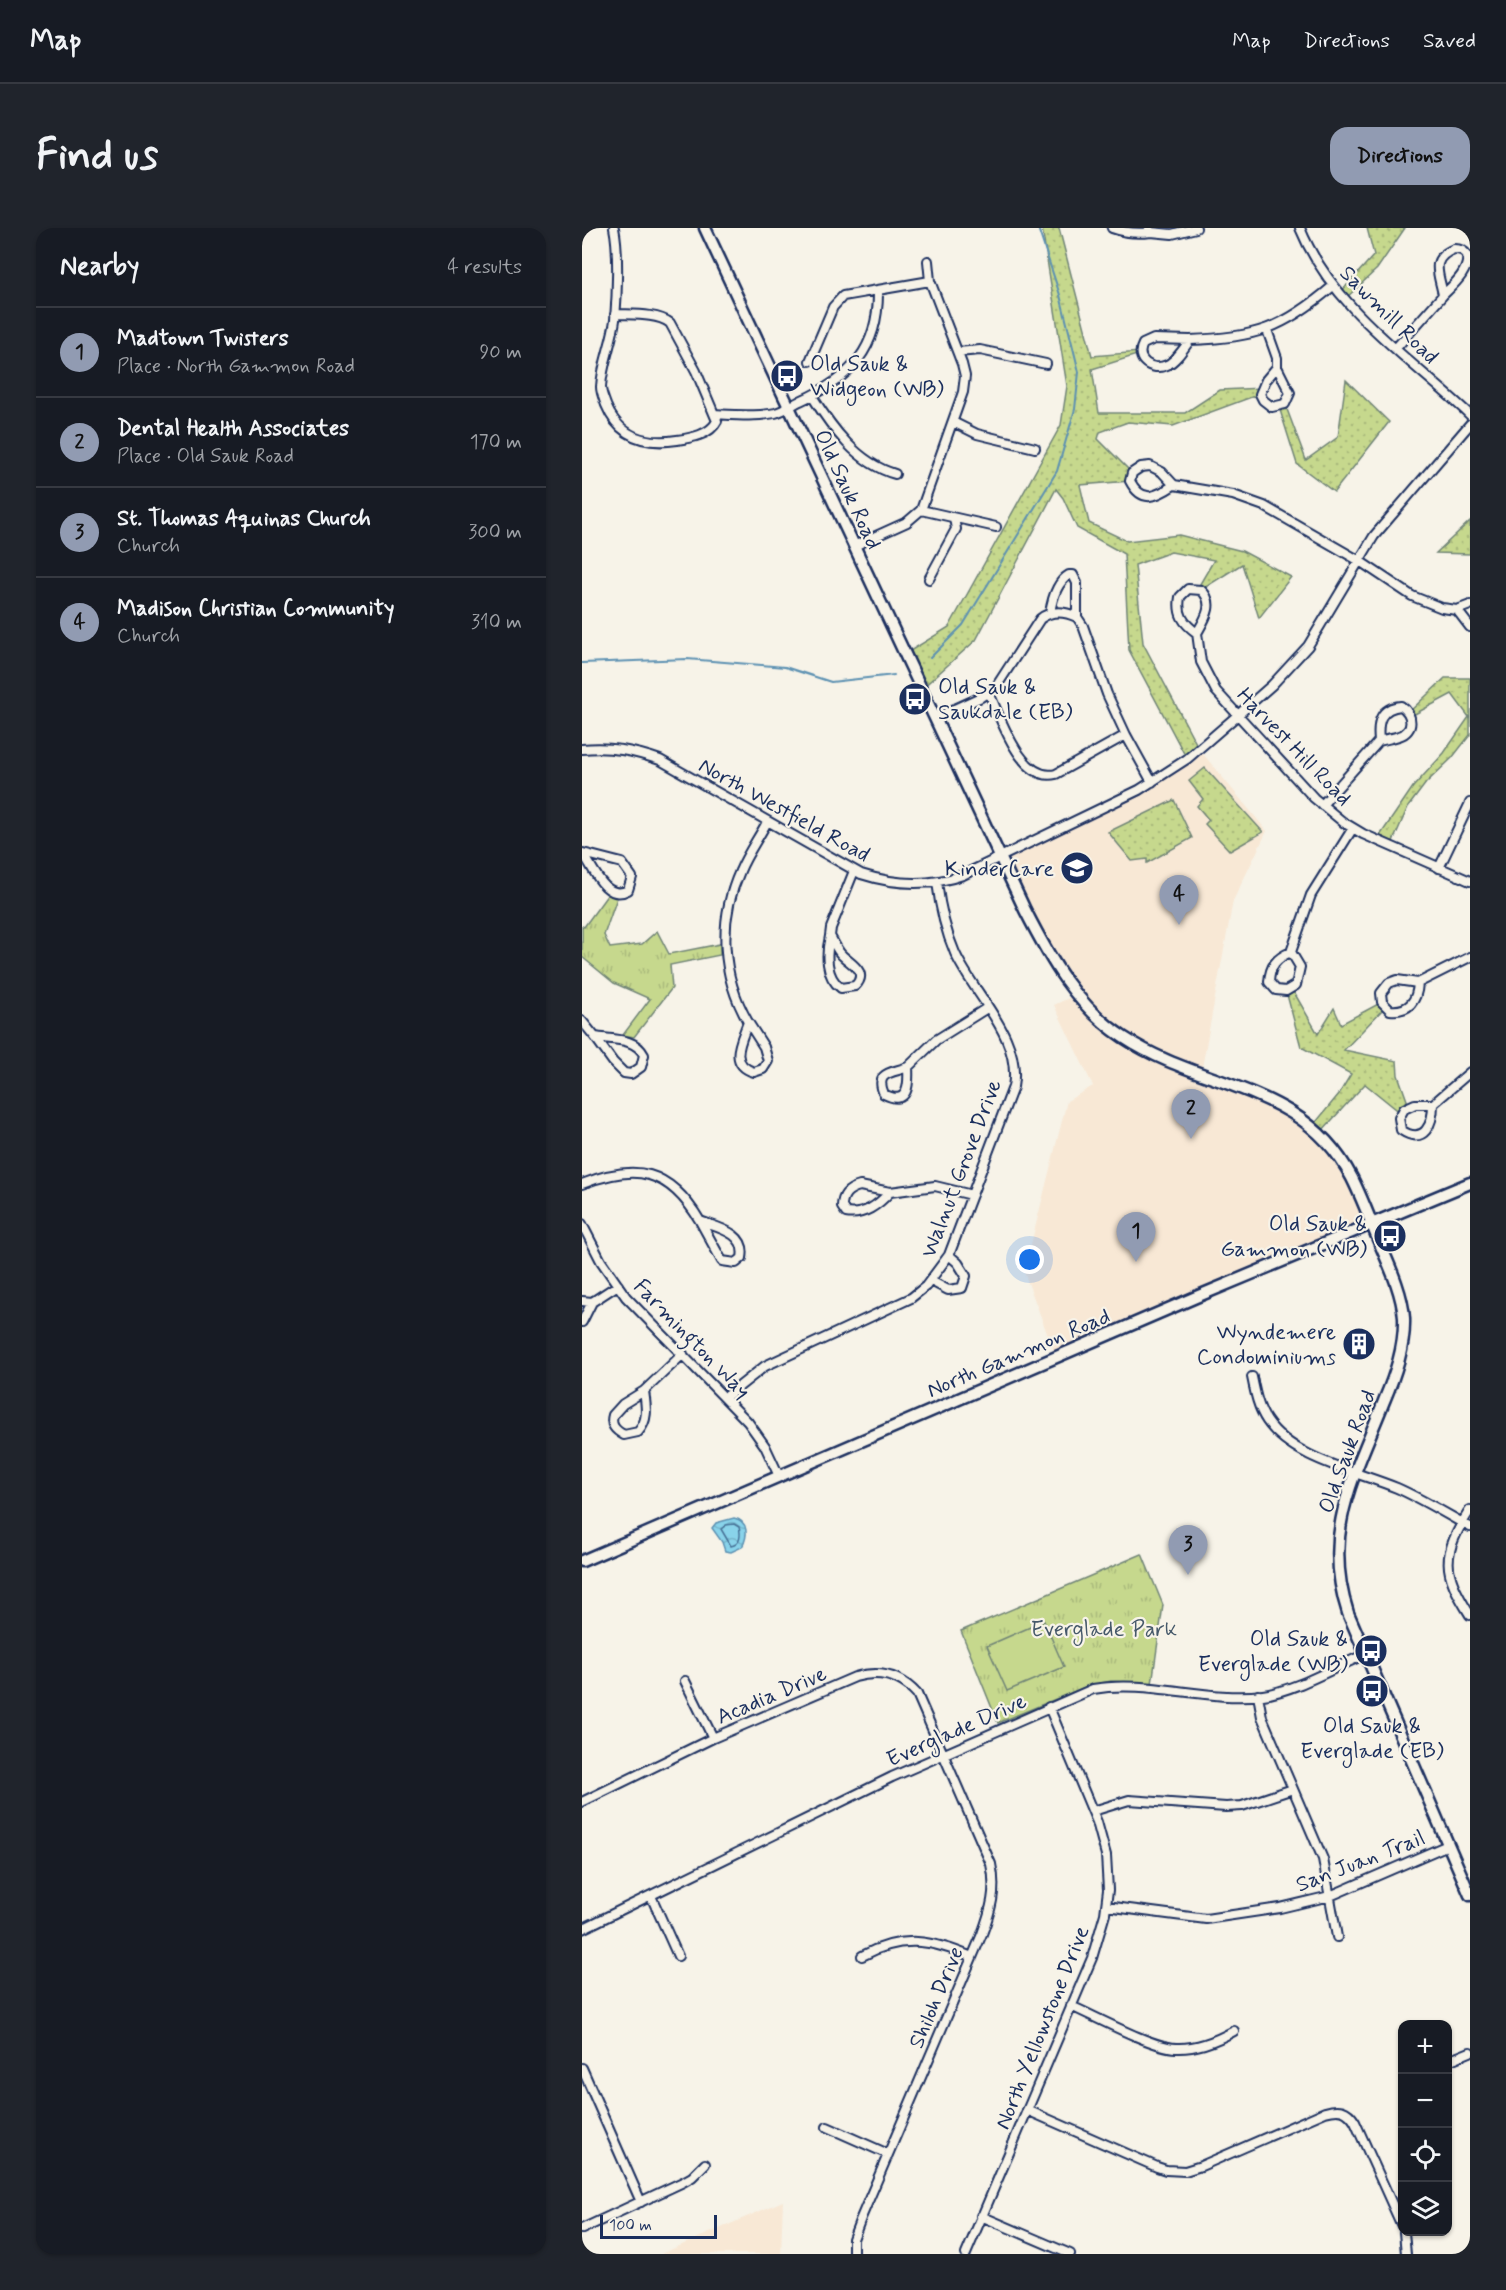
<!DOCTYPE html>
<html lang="en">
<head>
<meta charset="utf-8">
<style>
  :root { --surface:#171b24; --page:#20242c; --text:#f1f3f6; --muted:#9ea1a6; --line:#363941; --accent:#919bb2 }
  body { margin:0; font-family:Mynerve,sans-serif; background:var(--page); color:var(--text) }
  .controls { position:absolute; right:18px; bottom:18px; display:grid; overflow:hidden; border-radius:12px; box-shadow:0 2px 4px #0004 }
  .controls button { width:54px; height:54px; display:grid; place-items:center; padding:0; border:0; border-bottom:2px solid var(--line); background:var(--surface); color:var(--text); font:30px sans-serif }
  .scale { position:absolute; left:18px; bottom:15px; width:117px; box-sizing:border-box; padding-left:6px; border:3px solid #1b2f5e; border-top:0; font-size:16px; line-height:21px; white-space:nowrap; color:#1b2f5e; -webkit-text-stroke:4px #f7f3e8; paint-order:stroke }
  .you { position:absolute; left:448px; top:1032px; width:21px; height:21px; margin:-15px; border:4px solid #fff; border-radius:50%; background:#1a73e8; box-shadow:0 0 0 9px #1a73e833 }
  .badge { display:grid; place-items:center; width:39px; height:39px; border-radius:50%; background:var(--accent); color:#111; font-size:20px; font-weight:700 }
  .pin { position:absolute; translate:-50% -50px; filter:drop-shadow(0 2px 3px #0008) }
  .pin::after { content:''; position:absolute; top:32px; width:21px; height:18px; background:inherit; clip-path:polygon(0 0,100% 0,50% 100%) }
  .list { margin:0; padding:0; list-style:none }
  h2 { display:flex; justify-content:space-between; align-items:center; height:78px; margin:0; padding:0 24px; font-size:26px }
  h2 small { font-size:20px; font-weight:400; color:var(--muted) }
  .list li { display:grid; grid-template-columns:39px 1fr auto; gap:18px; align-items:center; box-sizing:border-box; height:90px; padding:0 24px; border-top:2px solid var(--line) }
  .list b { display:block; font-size:22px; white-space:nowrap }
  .list p { margin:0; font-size:20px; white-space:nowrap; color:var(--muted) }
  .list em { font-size:20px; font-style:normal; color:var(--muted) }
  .icon { flex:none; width:33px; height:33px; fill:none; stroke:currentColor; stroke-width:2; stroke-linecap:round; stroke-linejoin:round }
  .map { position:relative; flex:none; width:888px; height:2026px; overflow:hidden; border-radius:18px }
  header { display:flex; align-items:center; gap:36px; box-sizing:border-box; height:84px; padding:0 30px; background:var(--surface); border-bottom:2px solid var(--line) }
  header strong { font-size:28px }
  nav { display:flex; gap:33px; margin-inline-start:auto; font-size:21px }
  .intro { display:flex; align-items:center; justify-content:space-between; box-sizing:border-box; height:144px; padding:0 36px }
  h1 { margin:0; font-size:42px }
  .button { padding:15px 27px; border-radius:18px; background:var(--accent); color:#111; font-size:21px; font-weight:700 }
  main { display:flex; gap:36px; padding:0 36px }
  aside { flex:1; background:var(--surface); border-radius:18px; box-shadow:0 2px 4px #0004 }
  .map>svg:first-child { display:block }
</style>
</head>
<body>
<header>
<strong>Map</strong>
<nav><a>Map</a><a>Directions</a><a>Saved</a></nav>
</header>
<div class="intro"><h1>Find us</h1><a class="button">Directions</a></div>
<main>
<aside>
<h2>Nearby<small>4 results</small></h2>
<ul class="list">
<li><span class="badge">1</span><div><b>Madtown Twisters</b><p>Place · North Gammon Road</p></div><em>90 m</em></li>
<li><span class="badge">2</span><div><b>Dental Health Associates</b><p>Place · Old Sauk Road</p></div><em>170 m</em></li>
<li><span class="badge">3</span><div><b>St. Thomas Aquinas Church</b><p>Church</p></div><em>300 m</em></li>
<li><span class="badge">4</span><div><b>Madison Christian Community</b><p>Church</p></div><em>310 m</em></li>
</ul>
</aside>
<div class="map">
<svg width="888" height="2026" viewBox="0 0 888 2026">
  <defs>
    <pattern id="grass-dots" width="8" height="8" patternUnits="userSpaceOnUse" patternTransform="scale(1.5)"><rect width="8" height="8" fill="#c6d88d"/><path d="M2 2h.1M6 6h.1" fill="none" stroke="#aaba7c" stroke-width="1.8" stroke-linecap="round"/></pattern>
    <pattern id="park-tufts" width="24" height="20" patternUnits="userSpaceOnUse" patternTransform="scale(1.5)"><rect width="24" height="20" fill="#c6d88d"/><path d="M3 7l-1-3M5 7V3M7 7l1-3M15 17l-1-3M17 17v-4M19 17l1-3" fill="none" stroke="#aaba7c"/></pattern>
    <pattern id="water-waves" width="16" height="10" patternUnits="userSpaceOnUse" patternTransform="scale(1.5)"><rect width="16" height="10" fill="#89d3ea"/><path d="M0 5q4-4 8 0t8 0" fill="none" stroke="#76b5cb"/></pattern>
  </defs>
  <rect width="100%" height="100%" fill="#f7f3e8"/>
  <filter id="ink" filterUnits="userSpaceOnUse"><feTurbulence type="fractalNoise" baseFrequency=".0167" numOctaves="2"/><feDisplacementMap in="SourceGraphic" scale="12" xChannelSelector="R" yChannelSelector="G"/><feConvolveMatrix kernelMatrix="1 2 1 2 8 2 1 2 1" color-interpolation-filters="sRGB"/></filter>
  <g filter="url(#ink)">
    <path fill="#f8e8d5" d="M617 521 685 603 651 673 619 845 690 873 748 916 790 996 474 1129 442 1044 485 873 511 858 472 777 493 767 418 629 544 569Z
      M201 1973 199 2026H79Z"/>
    <path fill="url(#grass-dots)" stroke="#708476" stroke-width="1.5" d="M460 0H477L510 128 558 124V126L510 141 517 185H603L638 162 680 160 678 166 591 198 546 194 518 204 516 211 550 245 548 253 498 257 507 295 545 313 597 307 660 323 709 349 677 390 660 336 619 362 615 361 632 332 589 324 553 337 561 415 617 521 605 531 547 422 542 326 495 300 481 270 474 261 394 412 339 461 323 426 367 399 479 197 485 158Z
      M785 0H823L795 41 762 72 757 66 792 27Z
      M764 152 807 194 752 264 715 236 697 179 703 176 724 232 756 209Z
      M888 293V326L854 325Z
      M863 450H888V507L870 530 844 555 826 579 809 618 795 612 831 559 862 525 887 489 870 466 829 488 826 485Z
      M623 540 681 604 648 623 623 596 627 592 615 578 621 571 607 553Z
      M592 572 610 610 565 635V631L550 633 526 604Z
      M710 761 736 806 752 780 759 796 800 774 803 779 762 822 815 833 816 847 827 878 819 885 783 856 738 905 730 899 757 866 769 846 719 819 704 763Z"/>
    <path fill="url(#park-tufts)" stroke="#708476" stroke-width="1.5" d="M26 666 35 670 22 707 28 720 60 716 75 703 87 726 138 716V727L88 737 90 760 52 809 41 807 68 771 32 755 0 729V698L2 699Z
      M560 1326 581 1377 570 1456 529 1453 505 1458 416 1495 379 1403Z"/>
    <path fill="#c6d88d" stroke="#708476" stroke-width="1.5" d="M462 1393 482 1439 425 1463 405 1418Z"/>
    <path fill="url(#water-waves)" stroke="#5d91b2" stroke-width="1.5" d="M152 1290C167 1293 166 1308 160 1319L149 1324 143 1323 140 1314 130 1300 134 1295Z"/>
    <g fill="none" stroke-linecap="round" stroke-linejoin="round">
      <path stroke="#477196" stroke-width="1.5" d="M152 1296 157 1299C159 1307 159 1316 149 1318L139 1301 144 1297Z"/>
      <path stroke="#5d91b2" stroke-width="2" d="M348 430 381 397 475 243 493 181 497 144 478 67 456 0
        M0 435 105 431 203 439 249 454 312 447"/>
      <defs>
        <path id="street" d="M32 0C37 23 35 68 33 92 30 115 20 136 19 159 19 165 22 171 24 177 37 209 63 217 95 212 109 210 128 207 135 193L114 143 88 95C75 85 49 87 33 86
          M530 0C544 5 555 6 569 4L567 1
          M718 0C751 81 827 129 888 187
          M569 4 590 6 614 0
          M872 21C878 21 882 22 885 27 888 43 871 57 861 67 857 45 847 31 872 21Z
          M685 102 695 130V139
          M572 111 608 112C602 120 594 133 585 137 570 144 552 132 561 116Z
          M608 112C673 110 701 101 751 58
          M814 120 861 67
          M376 124 398 122 464 136
          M228 133 251 79 261 68 348 53
          M695 139 708 165 703 176 690 179 681 172 678 166 684 152Z
          M230 168C250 200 275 235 313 246
          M133 186C152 187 174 189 193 185 201 183 210 177 218 173 269 150 297 121 296 62
          M371 194 395 206 453 220
          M568 238 580 244 592 257C574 269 560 276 548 253L550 245 559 239Z
          M592 257 651 267 682 278 776 332 830 368 860 380 875 382
          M339 282 414 299
          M272 318 325 294 339 282 381 164 383 148 380 136 348 53 346 33
          M347 351 374 301 372 290
          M606 361 619 362C634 375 623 391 615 405 601 395 595 386 598 369Z
          M888 377 875 382 888 399
          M468 385C470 372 475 354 487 347H491L495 355V389
          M495 389 501 398 525 466 544 507 570 554
          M615 405 619 434 634 463 732 570 761 594 781 606 888 653
          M407 465C419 490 439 555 474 546L544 507
          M819 478C831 486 833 503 817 508 811 510 804 511 797 513 795 494 798 480 819 478Z
          M353 490 399 469 414 459 458 391C469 382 482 383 495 389
          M0 521C28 518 52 523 78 532L279 646C313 657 346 659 381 647L557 562 605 531 657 486 690 457 726 418 792 308 888 196
          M740 577 797 513
          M1 625 40 635 50 649 46 662C24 674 11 640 1 625Z
          M857 640 888 575
          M248 708C251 713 254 720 258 725 266 735 288 743 273 758L259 760C243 749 244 725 248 708Z
          M248 708 249 700 272 643
          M709 724 729 667 771 600
          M709 724 718 739 714 757 704 763 694 762 687 754C688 738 694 730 709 724Z
          M815 752 836 755C835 773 827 784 808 782L800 774 799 765 807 755Z
          M836 755 888 729
          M0 793 13 809
          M166 794C139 747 136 692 158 643 165 626 176 611 185 594
          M166 794 182 819 186 833 181 841 172 844C145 836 160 812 166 794Z
          M13 809C30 812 53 809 62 827L59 839 49 846 42 845 31 834Z
          M326 839 354 812 405 780
          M326 839C327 856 327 879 302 866 292 843 311 845 326 839Z
          M833 876H851C851 895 843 918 819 902L817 890 822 881Z
          M851 876 888 844
          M0 956C54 935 87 941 118 993
          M278 958 308 964C296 977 282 988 264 985L260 979C260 967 266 961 278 958Z
          M308 964 353 958 390 967
          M118 993C137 1000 165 1005 160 1030L154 1035 140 1033Z
          M0 996 19 1033 44 1069 166 1194 183 1218 197 1248
          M349 1053 366 1062 380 1060 384 1048 376 1035 367 1027
          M0 1073 10 1074 0 1094
          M10 1074 36 1057
          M670 1149C673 1164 676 1180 685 1193 711 1231 774 1243 815 1260 840 1271 864 1286 888 1299
          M62 1163C64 1178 67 1192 56 1204L42 1207C33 1202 28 1197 31 1187L41 1176Z
          M62 1163 101 1126
          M144 1169 183 1138 329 1070 344 1058 367 1027 431 859C440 808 393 769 373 725 363 702 358 679 355 654
          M888 1282C859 1328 860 1342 888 1387
          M103 1453 131 1510
          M676 1467 680 1489 741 1631 755 1709
          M0 1574 131 1510 273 1449C297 1442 318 1447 335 1466L409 1636C415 1662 409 1682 400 1706L279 1990 271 2011V2026
          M511 1583 547 1572 644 1579 660 1578 711 1561
          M69 1668 96 1728
          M524 1678 624 1691 698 1680 748 1668 866 1617
          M0 1701 310 1549 511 1461C567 1451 624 1474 681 1467 712 1463 753 1439 784 1426
          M280 1728C320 1706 350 1712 390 1729
          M489 1778C514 1789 569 1819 594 1820 615 1821 634 1813 652 1803
          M866 1833 888 1824
          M0 1840 59 1974
          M445 1882 575 1939 584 1942 603 1943 619 1938 743 1884C757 1880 765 1881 773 1894L820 1998
          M245 1899 306 1926
          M399 1988 488 2026
          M0 2001 101 1954 110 1949 123 1936
          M822 2004 824 2026
          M384 2026 510 1730 523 1686 526 1662 524 1627 515 1594 467 1479"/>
        <path id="secondary" d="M123 0 443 682C468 731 494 778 541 809 621 862 721 855 770 950 779 968 786 986 793 1004 804 1031 820 1061 822 1090 823 1119 813 1147 802 1173 773 1247 739 1303 766 1385L888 1667
          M0 1333 614 1069 888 955"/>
      </defs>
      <use href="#street" stroke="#1b2f5e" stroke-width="12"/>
      <use href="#secondary" stroke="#1b2f5e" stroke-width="15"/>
      <use href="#street" stroke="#f7f3e8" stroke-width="8"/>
      <use href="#secondary" stroke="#f7f3e8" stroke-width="10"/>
    </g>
  </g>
  <defs>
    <symbol id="bus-disc" viewBox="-11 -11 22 22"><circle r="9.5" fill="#1b2f5e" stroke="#f7f3e8"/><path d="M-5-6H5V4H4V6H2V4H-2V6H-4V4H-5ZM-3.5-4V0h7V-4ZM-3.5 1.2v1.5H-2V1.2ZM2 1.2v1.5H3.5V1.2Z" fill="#fff"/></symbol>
    <symbol id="school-disc" viewBox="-11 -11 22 22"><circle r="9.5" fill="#1b2f5e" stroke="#f7f3e8"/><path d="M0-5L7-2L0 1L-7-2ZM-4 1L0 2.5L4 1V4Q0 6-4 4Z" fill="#fff"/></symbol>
    <symbol id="building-disc" viewBox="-11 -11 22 22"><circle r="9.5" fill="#1b2f5e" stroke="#f7f3e8"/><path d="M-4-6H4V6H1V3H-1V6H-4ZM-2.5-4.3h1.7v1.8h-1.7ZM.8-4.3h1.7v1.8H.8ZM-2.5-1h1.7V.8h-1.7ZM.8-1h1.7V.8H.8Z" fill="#fff"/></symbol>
  </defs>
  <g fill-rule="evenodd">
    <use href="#bus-disc" x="186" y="129" width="38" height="38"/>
    <use href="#bus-disc" x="314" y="452" width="38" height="38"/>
    <use href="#school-disc" x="476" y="621" width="38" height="38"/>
    <use href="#bus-disc" x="789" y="989" width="38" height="38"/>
    <use href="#building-disc" x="758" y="1097" width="38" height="38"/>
    <use href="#bus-disc" x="770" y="1404" width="38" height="38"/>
    <use href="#bus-disc" x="771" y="1444" width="38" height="38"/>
  </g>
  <g text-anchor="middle" stroke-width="4.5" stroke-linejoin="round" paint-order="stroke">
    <g font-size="22" fill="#1b2f5e" stroke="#f7f3e8">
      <text transform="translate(808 86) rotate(45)" y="8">Sawmill Road</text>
      <text transform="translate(267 261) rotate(65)" y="8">Old Sauk Road</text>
      <text transform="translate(713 518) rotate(46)" y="8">Harvest Hill Road</text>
      <text transform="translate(203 581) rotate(29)" y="8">North Westfield Road</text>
      <text transform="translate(378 940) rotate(-69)" y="8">Walnut Grove Drive</text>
      <text transform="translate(111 1110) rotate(46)" y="8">Farmington Way</text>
      <text transform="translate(436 1124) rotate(-23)" y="8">North Gammon Road</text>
      <text transform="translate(764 1223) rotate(-70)" y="8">Old Sauk Road</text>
      <text transform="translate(189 1466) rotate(-23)" y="8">Acadia Drive</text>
      <text transform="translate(374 1501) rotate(-24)" y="8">Everglade Drive</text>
      <text transform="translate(778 1632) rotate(-21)" y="8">San Juan Trail</text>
      <text transform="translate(353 1769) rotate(-67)" y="8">Shiloh Drive</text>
      <text transform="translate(459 1799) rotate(-68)" y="8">North Yellowstone Drive</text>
    </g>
    <g font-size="22" fill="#1b2f5e" stroke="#f7f3e8" text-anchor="end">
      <text x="228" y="143" text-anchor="start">Old Sauk &amp;<tspan x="228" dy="25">Widgeon (WB)</tspan></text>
      <text x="356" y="466" text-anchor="start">Old Sauk &amp;<tspan x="356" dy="25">Saukdale (EB)</tspan></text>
      <text x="472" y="648">KinderCare</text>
      <text x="785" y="1003">Old Sauk &amp;<tspan x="785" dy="25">Gammon (WB)</tspan></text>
      <text x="754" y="1111">Wyndemere<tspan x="754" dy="25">Condominiums</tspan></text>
      <text x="766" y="1418">Old Sauk &amp;<tspan x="766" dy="25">Everglade (WB)</tspan></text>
      <text x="790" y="1505" text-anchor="middle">Old Sauk &amp;<tspan x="790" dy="25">Everglade (EB)</tspan></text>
    </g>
    <g font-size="22" fill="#46596a" stroke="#f7f3e8">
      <text x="522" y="1408">Everglade Park</text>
    </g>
  </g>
</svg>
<div class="controls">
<button>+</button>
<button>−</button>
<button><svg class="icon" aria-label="locate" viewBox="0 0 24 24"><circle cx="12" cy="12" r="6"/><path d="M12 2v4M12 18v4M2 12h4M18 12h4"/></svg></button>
<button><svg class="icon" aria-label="layers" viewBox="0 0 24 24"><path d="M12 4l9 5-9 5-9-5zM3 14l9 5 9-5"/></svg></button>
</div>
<div class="scale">100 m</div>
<div class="you"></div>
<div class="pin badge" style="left:554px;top:1034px">1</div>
<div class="pin badge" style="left:609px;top:911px">2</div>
<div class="pin badge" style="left:606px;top:1347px">3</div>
<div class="pin badge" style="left:597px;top:697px">4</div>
</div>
</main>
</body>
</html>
